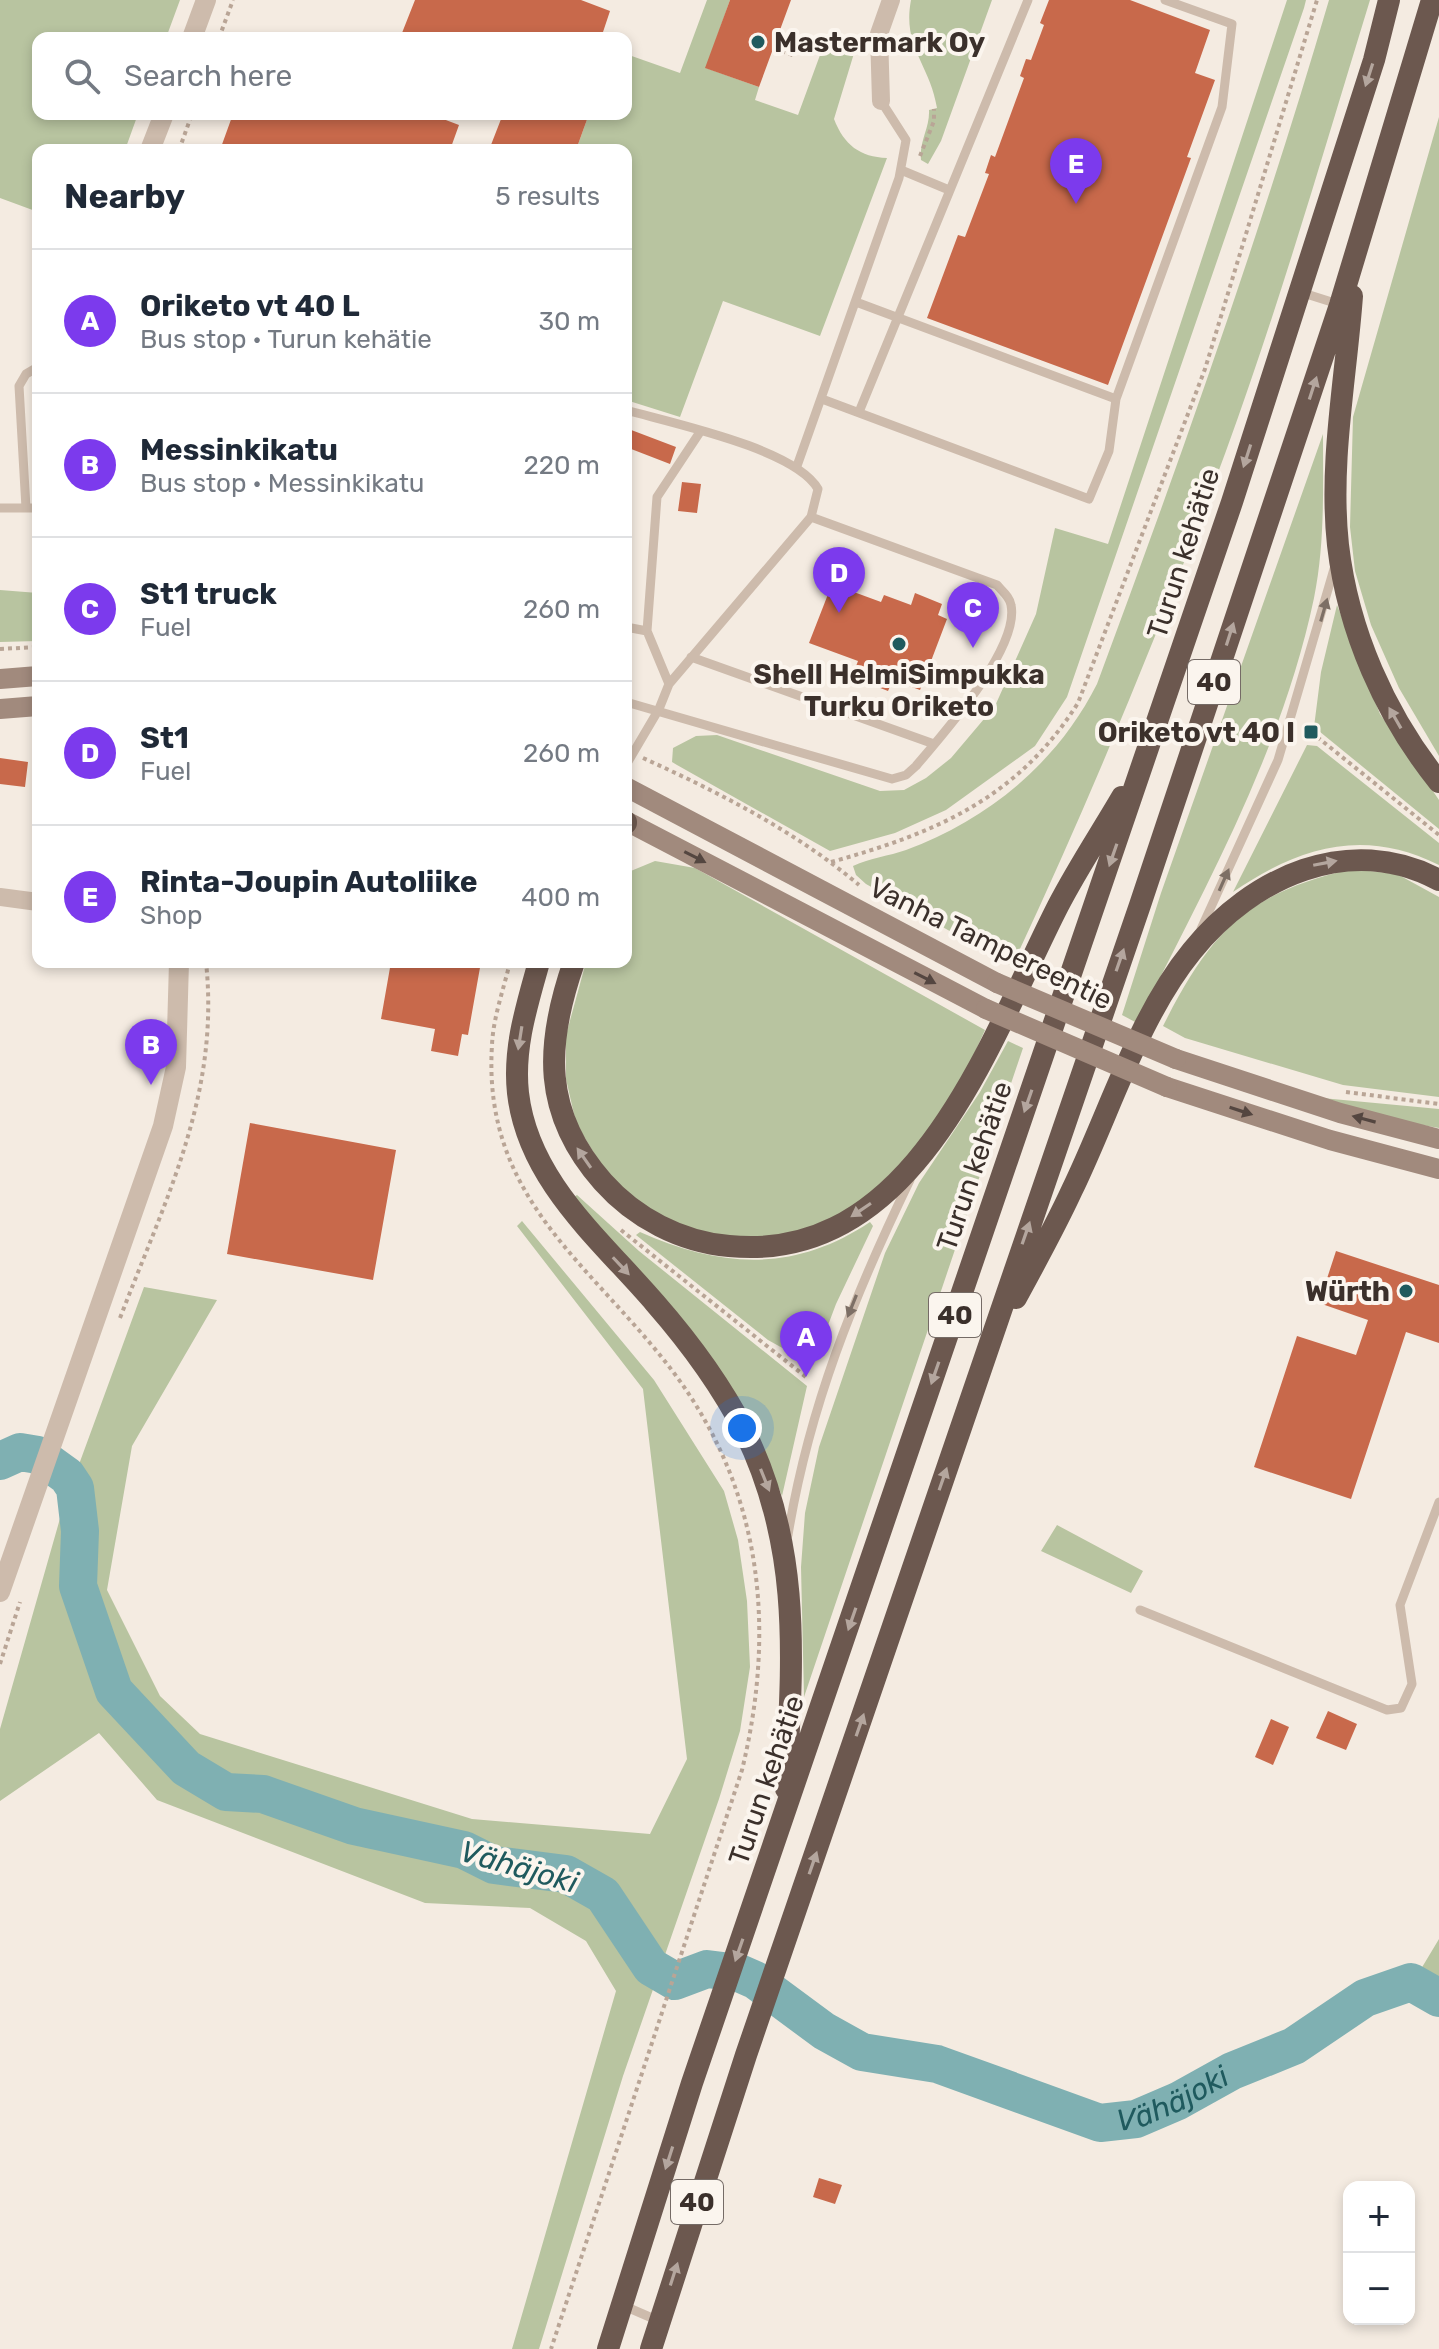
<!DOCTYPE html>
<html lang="en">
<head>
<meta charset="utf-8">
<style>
  :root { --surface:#fff; --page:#f6f6f7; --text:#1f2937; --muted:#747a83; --line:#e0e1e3; --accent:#7c3aed }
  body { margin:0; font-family:Rubik,sans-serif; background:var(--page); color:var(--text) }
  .controls { position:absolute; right:24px; bottom:24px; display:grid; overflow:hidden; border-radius:16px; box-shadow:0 4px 12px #0003 }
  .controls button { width:72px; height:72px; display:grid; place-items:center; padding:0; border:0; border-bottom:2px solid var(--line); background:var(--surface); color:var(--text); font:40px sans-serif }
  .you { position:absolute; left:742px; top:1428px; width:28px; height:28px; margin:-20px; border:6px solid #fff; border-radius:50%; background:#1a73e8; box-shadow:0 0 0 12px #1a73e833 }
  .badge { display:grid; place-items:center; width:52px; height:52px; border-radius:50%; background:var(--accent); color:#fff; font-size:26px; font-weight:700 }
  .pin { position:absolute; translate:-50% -66px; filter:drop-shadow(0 2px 4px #0008) }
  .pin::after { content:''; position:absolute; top:42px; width:28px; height:24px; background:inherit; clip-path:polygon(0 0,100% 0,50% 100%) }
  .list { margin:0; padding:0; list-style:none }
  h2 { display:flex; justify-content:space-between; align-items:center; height:104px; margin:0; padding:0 32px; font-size:34px }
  h2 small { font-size:26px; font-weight:400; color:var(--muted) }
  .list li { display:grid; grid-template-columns:52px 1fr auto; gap:24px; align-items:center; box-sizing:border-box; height:144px; padding:0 32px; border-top:2px solid var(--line) }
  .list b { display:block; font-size:30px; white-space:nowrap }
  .list p { margin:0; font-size:26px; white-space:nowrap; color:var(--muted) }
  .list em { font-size:26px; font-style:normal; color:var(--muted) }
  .icon { flex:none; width:44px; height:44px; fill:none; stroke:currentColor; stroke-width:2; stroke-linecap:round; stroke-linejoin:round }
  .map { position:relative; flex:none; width:1439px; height:2349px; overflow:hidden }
  .search { position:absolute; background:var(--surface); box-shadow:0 4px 12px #0003; left:32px; top:32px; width:600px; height:88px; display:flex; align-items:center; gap:20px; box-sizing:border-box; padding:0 28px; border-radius:16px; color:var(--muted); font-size:30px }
  .panel { position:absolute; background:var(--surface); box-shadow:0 4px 12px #0003; left:32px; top:144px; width:600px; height:824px; border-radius:16px }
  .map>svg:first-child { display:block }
</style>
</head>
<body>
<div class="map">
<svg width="1439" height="2349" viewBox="0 0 1439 2349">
  <rect width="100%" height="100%" fill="#f4ebe1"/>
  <path fill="#b8c4a0" d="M0 0H180L166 38H38V114H138L125 150H38V212L0 198Z
    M707 0H730L706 68 759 87 755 100 798 115 827 36 847 38 855 50 834 119C844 145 860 157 887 158L820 336 723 301 680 417 626 400V150H576L589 114H626V54L680 73Z
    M911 0H992L941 141 928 164 921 160C919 141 930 128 929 110L937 108C930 64 902 47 911 0Z
    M1287 0H1306L1304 8 1067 697 1035 746 946 810 895 833 830 851 677 765 672 762 673 748 696 736 717 735 880 791 904 790 926 778 951 758 995 706 1036 614 1055 528 1108 544Z
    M1329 0H1370C1324 150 1280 303 1226 451 1162 625 1091 798 1012 966L866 884 856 875 853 866C870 858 889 856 906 850 989 819 1057 763 1097 684 1181 458 1261 232 1329 0Z
    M1439 117V756L1399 688 1371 625 1355 571 1350 527 1353 417Z
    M1323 434C1323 488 1325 544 1314 598 1282 750 1206 886 1137 1023L1122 1015 1161 893Z
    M0 590 38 593V641L0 642Z
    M1337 605 1380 714 1439 800V829L1314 727 1321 672Z
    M1307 745 1317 746 1439 843V865C1363 827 1299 847 1233 892Z
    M655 861 695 868 985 1030 965 1074 918 1147 856 1207 790 1236 711 1238 646 1210 604 1170 576 1123 566 1079V1035L586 962H626V873Z
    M1352 869 1397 874 1439 897V1097L1343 1085 1185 1038 1163 1026C1211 931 1247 893 1352 869Z
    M1008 1041 1023 1048 804 1697 801 1567 805 1513 819 1447 885 1253 919 1183 980 1092Z
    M1322 1098 1439 1109V1128L1405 1122Z
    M577 1195 639 1251 807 1386 782 1496 750 1418 571 1199Z
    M522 1221 654 1380 724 1491 738 1540 747 1601 750 1667 740 1731 719 1799 623 2076 539 2349H512L616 1991 586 1941 530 1908 425 1903 157 1800 99 1733 0 1801V1729L63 1508 144 1287 217 1300 132 1446 107 1590 160 1696 200 1734 472 1819 650 1834 687 1759 643 1389 517 1226Z
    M870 1222 873 1226 836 1304 813 1365 768 1340 636 1235 640 1232C721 1268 794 1273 870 1222Z
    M1057 1525 1143 1571 1131 1593 1041 1551Z
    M1439 1939V1986L1421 1969Z"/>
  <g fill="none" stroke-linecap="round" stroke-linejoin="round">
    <path stroke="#7fb0b2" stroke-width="38" id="s1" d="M0 1461 20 1452 38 1455 67 1476 75 1488 80 1531 78 1586 114 1691 186 1768 226 1792 263 1794 354 1826 464 1850 494 1865 566 1874 603 1895 651 1967 675 1981 707 1969 739 1973 755 1980 824 2031 862 2052 937 2064 1100 2123 1136 2119 1178 2101 1232 2071 1294 2046 1365 1998 1411 1982 1439 1998"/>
  </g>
  <path fill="#c8694b" d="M415 0H581L610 11 601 38H400Z
    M730 0H791L759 87 705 68Z
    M1049 0H1130L1210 30 1195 73 1215 80 1187 157 1191 158 1108 385 927 318 958 235 965 237 989 174 985 173 991 155 995 157 1024 78 1020 76 1026 59 1031 60 1044 25 1040 23Z
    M233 114H430L459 125 450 150H390L373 144 372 150H220Z
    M503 114H589L576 150H489Z
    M626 428 676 447 670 464 626 447Z
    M682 482 701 484 697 513 678 511Z
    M832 584 881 602 884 595 911 605 915 593 942 604 938 615 947 619 920 690 893 680 888 691 852 677 858 661 809 643Z
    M0 758 28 762 25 787 0 784Z
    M391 962H481L468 1035 462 1034 458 1056 431 1051 435 1029 381 1019Z
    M250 1123 396 1150 373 1280 227 1254Z
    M1336 1251 1439 1285V1343L1406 1332 1351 1499 1254 1467 1297 1336 1356 1355 1368 1320 1319 1303Z
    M1328 1711 1357 1724 1346 1750 1316 1738Z
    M1271 1719 1289 1727 1273 1765 1255 1757Z
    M819 2178 842 2185 835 2204 813 2197Z"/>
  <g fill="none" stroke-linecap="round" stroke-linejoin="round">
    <path stroke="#b9a596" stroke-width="4" stroke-dasharray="4 4" stroke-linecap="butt" d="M219 38 233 0
      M774 48 795 56
      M179 150 192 114
      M920 156 934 121V109
      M0 649 38 647
      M1311 732 1439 835
      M643 758C720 793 795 831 859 885
      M831 862C936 833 1018 798 1078 703L1205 369 1317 0
      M510 962C504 988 493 1018 492 1045 482 1200 592 1264 674 1373 763 1492 776 1630 742 1770L551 2349
      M1346 1092 1439 1104
      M621 1230 806 1377
      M120 1318C166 1198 220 1094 206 962
      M0 1664 20 1602"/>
    <path stroke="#cdbbac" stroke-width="9" d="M901 170 949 190
      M1300 292 1338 304
      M856 302 1116 399
      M822 399 1089 499 1109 451 1116 399 1222 107 1232 24 1165 0
      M626 410C672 423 796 449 818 489L811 517
      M859 412 1028 0
      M797 466 899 178 906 140 881 101
      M0 508H38
      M26 508 19 386 26 374 38 367
      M626 627 647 631
      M691 657 934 744
      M626 702 892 779 906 775 916 766C943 734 1020 648 1011 605 1010 597 1002 591 997 585L811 517 669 684
      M626 765 659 709 669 684 647 631 657 497 700 432
      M1201 929 1278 760 1334 569
      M788 1535C809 1407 854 1296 910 1180
      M1140 1610 1387 1710 1401 1708 1412 1684 1400 1605 1439 1502
      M622 2305 659 2321"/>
    <path stroke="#cdbbac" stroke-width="18" d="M881 101 879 34 891 0
      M0 897 38 902"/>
    <path stroke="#cdbbac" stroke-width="20" d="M192 38 206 0
      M150 150 164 114
      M0 1592 163 1126 176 1067 179 962"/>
    <path stroke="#a18a7d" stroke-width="20" d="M0 679 38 676
      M0 709 38 706
      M626 787 997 983
      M626 821 986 1009
      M1176 1059 1340 1113 1439 1139
      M1167 1087 1330 1140 1439 1169"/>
    <path stroke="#6c584f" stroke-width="22" d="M1352 296C1346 378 1329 463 1338 545 1348 631 1385 715 1439 782
      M626 823V822
      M539 962C527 1005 513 1048 518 1093 528 1181 601 1240 655 1303 690 1343 721 1385 745 1432 803 1551 792 1662 786 1789
      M574 962C545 1045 542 1113 603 1182 635 1218 681 1242 729 1246 916 1265 990 1039 1058 906 1077 869 1101 833 1122 797
      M1016 1298C1035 1263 1055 1227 1072 1190 1109 1114 1138 1017 1192 951 1252 877 1349 832 1439 880
      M608 2349 692 2083 1232 502 1374 60 1389 0
      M651 2349 746 2055 1140 905 1340 305 1432 0"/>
    <path stroke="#a18a7d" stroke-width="20" d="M997 983 1176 1059
      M986 1009 1167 1087"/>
  </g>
  <defs><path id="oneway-solid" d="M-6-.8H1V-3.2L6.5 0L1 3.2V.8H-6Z" transform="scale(2)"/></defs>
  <g fill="#b4a69e">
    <use href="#oneway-solid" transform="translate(1369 75) rotate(108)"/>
    <use href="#oneway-solid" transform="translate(1313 388) rotate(-72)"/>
    <use href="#oneway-solid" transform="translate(1247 456) rotate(108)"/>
    <use href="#oneway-solid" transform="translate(1230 634) rotate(-72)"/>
    <use href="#oneway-solid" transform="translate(1395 718) rotate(-120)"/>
    <use href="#oneway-solid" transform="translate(1113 855) rotate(109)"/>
    <use href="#oneway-solid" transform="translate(1325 863) rotate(-11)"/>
    <use href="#oneway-solid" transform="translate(1120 960) rotate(-71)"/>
    <use href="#oneway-solid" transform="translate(520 1038) rotate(99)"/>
    <use href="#oneway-solid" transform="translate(1028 1101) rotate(109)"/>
    <use href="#oneway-solid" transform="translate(584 1158) rotate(-125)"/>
    <use href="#oneway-solid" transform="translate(861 1210) rotate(146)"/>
    <use href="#oneway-solid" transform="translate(1026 1233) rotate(-71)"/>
    <use href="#oneway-solid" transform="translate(621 1266) rotate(47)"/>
    <use href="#oneway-solid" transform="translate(935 1373) rotate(109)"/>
    <use href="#oneway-solid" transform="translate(943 1479) rotate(-71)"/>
    <use href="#oneway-solid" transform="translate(765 1480) rotate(68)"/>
    <use href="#oneway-solid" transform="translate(852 1619) rotate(109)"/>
    <use href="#oneway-solid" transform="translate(860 1725) rotate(-71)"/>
    <use href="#oneway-solid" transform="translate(813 1863) rotate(-71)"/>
    <use href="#oneway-solid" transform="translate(739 1950) rotate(109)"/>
    <use href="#oneway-solid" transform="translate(669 2158) rotate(108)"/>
    <use href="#oneway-solid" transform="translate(674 2274) rotate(-72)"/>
  </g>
  <g fill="#7d6f65">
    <use href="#oneway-solid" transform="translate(1324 610) rotate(-74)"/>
    <use href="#oneway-solid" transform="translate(1224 880) rotate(-66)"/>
    <use href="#oneway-solid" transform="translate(852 1306) rotate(112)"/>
  </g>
  <g fill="#544640">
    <use href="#oneway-solid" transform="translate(695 857) rotate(27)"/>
    <use href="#oneway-solid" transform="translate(925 978) rotate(27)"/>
    <use href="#oneway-solid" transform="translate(1241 1111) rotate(18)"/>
    <use href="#oneway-solid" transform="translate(1364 1119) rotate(-165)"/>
  </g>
  <g fill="#1f5a5e" stroke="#fbf5ee" stroke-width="3">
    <circle cx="758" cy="42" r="8"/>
    <circle cx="899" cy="644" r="8"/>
    <rect x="1303" y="724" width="16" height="16" rx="4"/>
    <circle cx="1406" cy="1291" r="8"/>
  </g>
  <g text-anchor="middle" stroke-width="8" stroke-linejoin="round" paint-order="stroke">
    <g fill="#fbf5ee" stroke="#756b66" stroke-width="2">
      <rect x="1188" y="660" width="52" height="44" rx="6"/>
      <rect x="929" y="1293" width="52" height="44" rx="6"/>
      <rect x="671" y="2180" width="52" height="44" rx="6"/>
    </g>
    <g font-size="26" font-weight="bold" fill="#3b302b">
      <text x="1214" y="691">40</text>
      <text x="955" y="1324">40</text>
      <text x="697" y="2211">40</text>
    </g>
    <g font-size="28" font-weight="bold" fill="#3b302b" stroke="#fbf5ee" text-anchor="end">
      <text x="774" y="52" text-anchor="start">Mastermark Oy</text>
      <text x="899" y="684" text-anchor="middle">Shell HelmiSimpukka<tspan x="899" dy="32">Turku Oriketo</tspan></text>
      <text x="1295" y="742">Oriketo vt 40 I</text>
      <text x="1390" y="1301">Würth</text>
    </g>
    <g font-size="28" fill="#3b302b" stroke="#fbf5ee">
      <text transform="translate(1183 553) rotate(-72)" y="10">Turun kehätie</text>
      <text transform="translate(991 943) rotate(26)" y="10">Vanha Tampereentie</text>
      <text transform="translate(974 1166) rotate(-71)" y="10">Turun kehätie</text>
      <text transform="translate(766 1780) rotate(-71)" y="10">Turun kehätie</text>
    </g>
    <g font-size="30" font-style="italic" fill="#1f5a5e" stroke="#fbf5ee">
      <text transform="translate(519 1867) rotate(16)" y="10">Vähäjoki</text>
      <text dy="10" stroke="none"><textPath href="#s1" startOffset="1500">Vähäjoki</textPath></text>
    </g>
  </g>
</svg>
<div class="controls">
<button>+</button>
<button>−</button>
</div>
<div class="you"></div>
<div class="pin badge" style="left:806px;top:1377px">A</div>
<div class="pin badge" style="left:151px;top:1085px">B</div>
<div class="pin badge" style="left:973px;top:648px">C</div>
<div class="pin badge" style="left:839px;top:613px">D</div>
<div class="pin badge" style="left:1076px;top:204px">E</div>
<div class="search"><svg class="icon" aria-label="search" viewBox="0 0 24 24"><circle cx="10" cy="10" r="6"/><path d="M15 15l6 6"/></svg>Search here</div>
<section class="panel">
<h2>Nearby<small>5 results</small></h2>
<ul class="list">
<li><span class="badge">A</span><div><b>Oriketo vt 40 L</b><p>Bus stop · Turun kehätie</p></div><em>30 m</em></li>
<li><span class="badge">B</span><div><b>Messinkikatu</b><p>Bus stop · Messinkikatu</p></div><em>220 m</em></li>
<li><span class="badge">C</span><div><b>St1 truck</b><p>Fuel</p></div><em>260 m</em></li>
<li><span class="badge">D</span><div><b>St1</b><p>Fuel</p></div><em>260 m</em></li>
<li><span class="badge">E</span><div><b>Rinta-Joupin Autoliike</b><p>Shop</p></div><em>400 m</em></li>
</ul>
</section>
</div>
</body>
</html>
